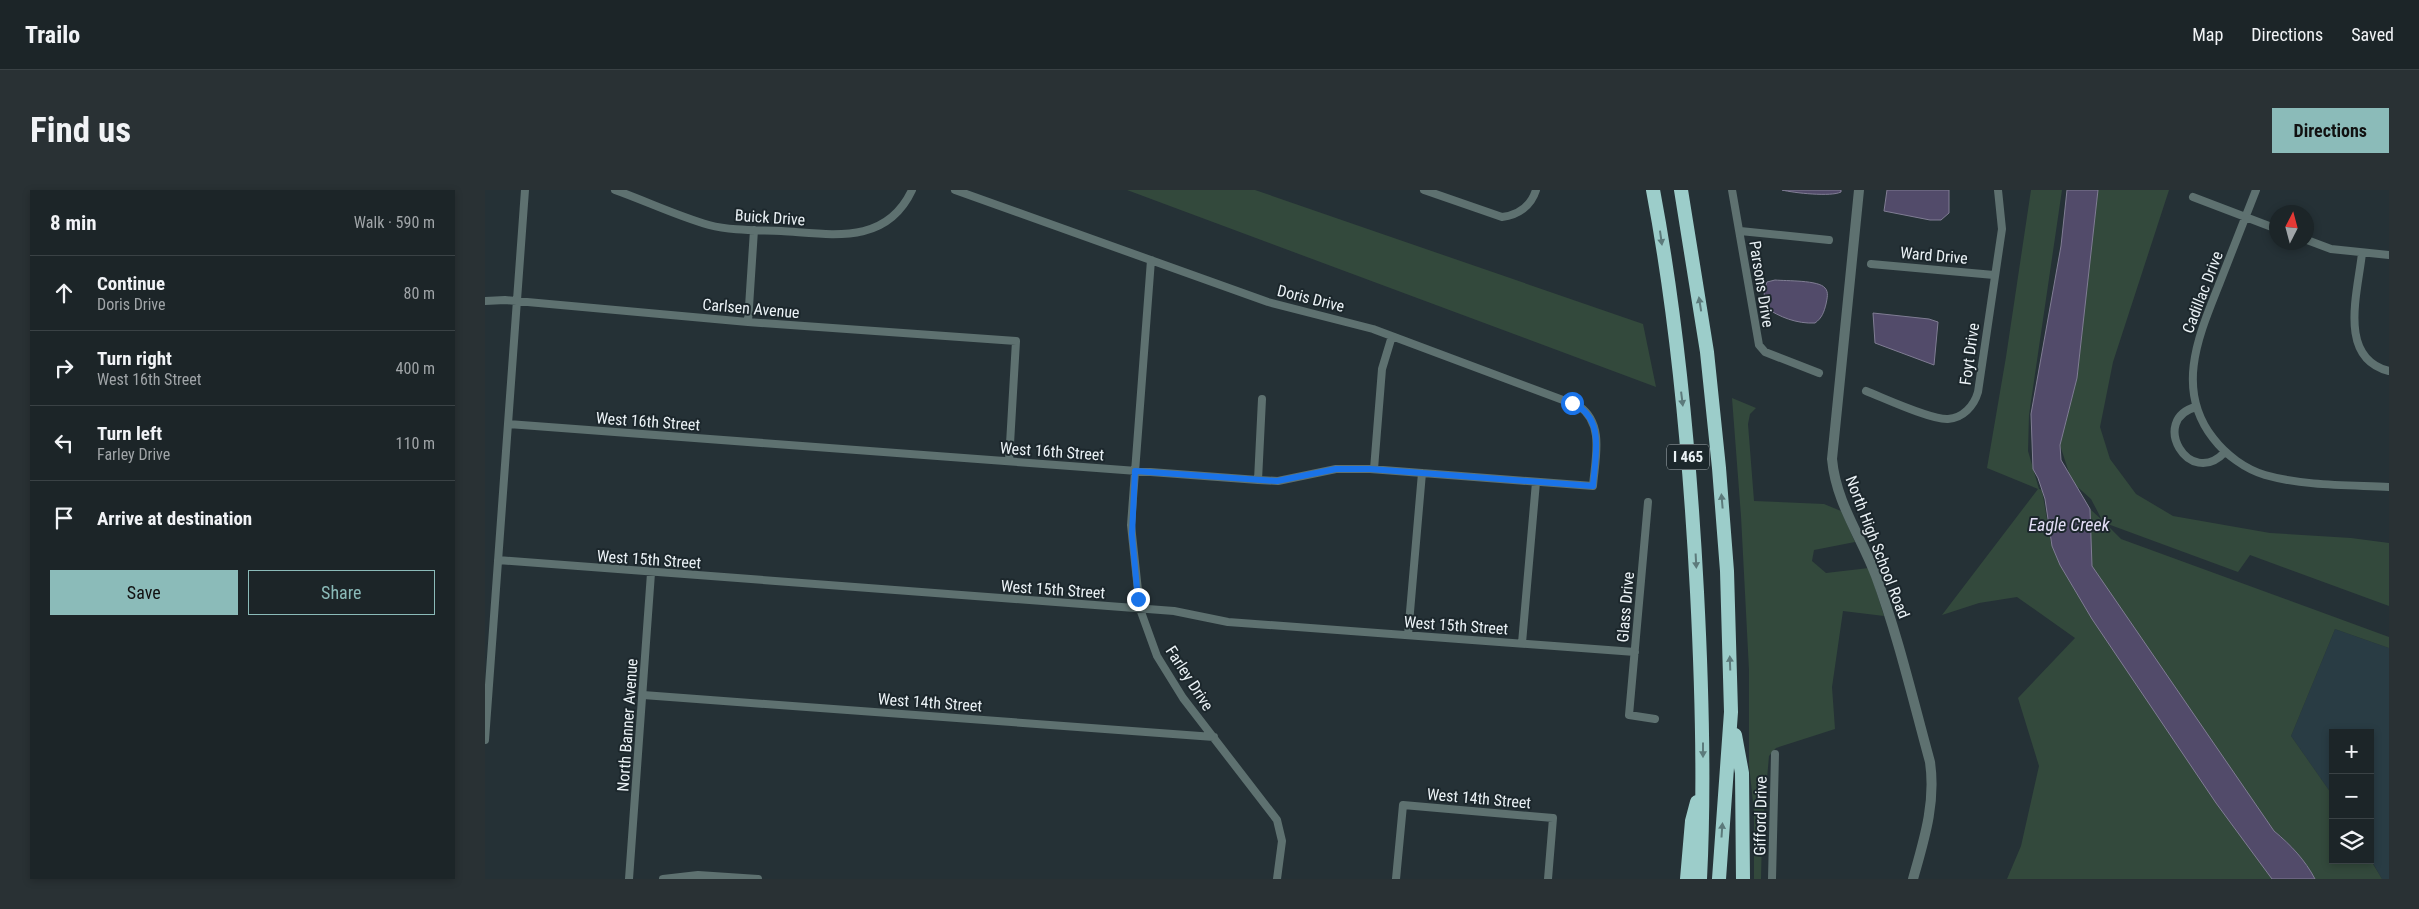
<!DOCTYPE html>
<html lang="en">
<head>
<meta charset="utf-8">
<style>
  :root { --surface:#1c2528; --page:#293134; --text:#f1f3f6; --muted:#a0a5a8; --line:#3a4245; --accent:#8bbbb9 }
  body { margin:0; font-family:"Roboto Condensed",sans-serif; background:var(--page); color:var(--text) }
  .controls { position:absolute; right:15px; bottom:15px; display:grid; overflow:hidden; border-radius:0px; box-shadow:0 2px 8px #0003 }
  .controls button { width:45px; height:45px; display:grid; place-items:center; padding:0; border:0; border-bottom:1px solid var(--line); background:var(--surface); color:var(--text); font:25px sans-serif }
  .compass { position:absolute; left:1784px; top:15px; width:45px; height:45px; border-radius:50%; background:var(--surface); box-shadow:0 2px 8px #0003; rotate:6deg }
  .stop { position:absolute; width:15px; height:15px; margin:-11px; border:4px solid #1a73e8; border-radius:50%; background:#fff }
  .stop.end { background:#1a73e8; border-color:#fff; box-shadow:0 1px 5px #0008 }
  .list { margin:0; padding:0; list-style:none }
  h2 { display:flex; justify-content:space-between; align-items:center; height:65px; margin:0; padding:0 20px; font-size:21px }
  h2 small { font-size:16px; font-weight:400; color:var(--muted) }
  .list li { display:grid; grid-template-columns:32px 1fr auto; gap:15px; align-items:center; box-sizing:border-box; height:75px; padding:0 20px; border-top:1px solid var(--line) }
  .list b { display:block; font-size:19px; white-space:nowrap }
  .list p { margin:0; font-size:16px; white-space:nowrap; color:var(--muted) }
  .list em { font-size:16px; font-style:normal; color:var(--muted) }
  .actions { display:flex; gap:10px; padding:15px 20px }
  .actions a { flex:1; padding:11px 0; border:1px solid var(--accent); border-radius:0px; text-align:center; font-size:18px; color:var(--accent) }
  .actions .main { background:var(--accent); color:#111 }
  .icon { flex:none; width:28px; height:28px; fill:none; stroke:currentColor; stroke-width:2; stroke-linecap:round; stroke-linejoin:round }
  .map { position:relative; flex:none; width:1904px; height:689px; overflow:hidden; border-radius:0px }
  header { display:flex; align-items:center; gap:30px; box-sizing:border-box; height:70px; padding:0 25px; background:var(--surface); border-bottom:1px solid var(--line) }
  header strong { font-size:24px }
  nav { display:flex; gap:28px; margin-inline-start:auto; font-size:18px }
  .intro { display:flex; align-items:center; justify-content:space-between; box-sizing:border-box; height:120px; padding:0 30px }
  h1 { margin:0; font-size:35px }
  .button { padding:12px 22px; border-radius:0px; background:var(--accent); color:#111; font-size:18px; font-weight:700 }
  main { display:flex; gap:30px; padding:0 30px }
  aside { flex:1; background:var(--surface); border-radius:0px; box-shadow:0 2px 8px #0003 }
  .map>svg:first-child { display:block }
</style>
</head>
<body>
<header>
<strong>Trailo</strong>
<nav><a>Map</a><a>Directions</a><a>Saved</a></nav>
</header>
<div class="intro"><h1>Find us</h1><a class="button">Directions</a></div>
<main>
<aside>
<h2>8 min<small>Walk · 590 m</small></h2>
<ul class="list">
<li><svg class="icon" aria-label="ahead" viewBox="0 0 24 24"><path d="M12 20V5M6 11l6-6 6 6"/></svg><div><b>Continue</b><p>Doris Drive</p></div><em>80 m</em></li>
<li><svg class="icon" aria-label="right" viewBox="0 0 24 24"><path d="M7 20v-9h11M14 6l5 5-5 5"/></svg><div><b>Turn right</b><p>West 16th Street</p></div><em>400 m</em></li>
<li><svg class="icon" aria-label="left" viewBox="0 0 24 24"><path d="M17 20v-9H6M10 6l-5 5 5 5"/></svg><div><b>Turn left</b><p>Farley Drive</p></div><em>110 m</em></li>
<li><svg class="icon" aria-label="arrive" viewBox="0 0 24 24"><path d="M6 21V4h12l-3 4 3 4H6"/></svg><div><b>Arrive at destination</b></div></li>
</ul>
<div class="actions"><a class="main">Save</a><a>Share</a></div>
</aside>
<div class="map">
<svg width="1904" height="689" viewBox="0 0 1904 689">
  <rect width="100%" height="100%" fill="#253136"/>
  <path fill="#293c44" d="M1850 439 1904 458V689H1897L1885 668V543H1848V606L1806 546Z"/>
  <path fill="#33493c" d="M642 0H770L1158 134 1171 197Z
    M1546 0H1577L1544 225 1543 261 1554 299 1557 300 1566 353 1575 375 1607 429 1788 689H1522L1536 656 1554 576 1533 508 1590 448 1532 407 1494 413 1457 425 1553 299 1502 278 1521 167Z
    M1613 0H1684L1628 172 1615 237 1625 269 1651 304 1688 326 1785 343 1866 348 1904 353V416L1765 365 1753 382 1620 333 1636 349 1904 447V458L1850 439 1806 546 1848 606V670L1885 669 1897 689H1830C1820 670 1806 654 1789 641L1653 449 1607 376 1605 319 1617 330 1606 309 1587 292 1575 255 1592 188Z
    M1247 208 1271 218 1265 224 1263 234 1269 311 1339 314 1356 321 1370 352 1329 360 1327 371 1341 383 1384 378 1399 426 1358 421 1347 497 1350 539 1291 558 1284 566 1277 646 1276 689H1269V622L1264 575V480L1256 326Z"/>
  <path fill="#524b6a" stroke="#807d94" d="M1297 0H1356V2C1346 7 1309 3 1297 0Z
    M1402 0H1464V23L1456 30H1445L1399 21Z
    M1582 0H1613L1592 188 1575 255 1576 270 1605 319 1607 376 1789 641C1806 655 1820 670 1830 689H1787L1731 613 1607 429 1575 375 1567 356 1560 309 1553 288 1548 279 1546 224 1576 56Z
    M1290 90C1301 91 1334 90 1340 98 1344 102 1342 109 1341 114 1339 122 1337 128 1330 133 1312 134 1294 127 1280 117L1279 100 1282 92Z
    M1388 123 1444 129 1453 132 1449 175 1390 153Z"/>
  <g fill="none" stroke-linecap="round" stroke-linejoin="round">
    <path stroke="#5e7170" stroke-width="8" d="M130 0C161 11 192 26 224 35 247 41 272 40 296 41 346 44 401 56 427 0
      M939 0 1017 27C1033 25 1046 16 1051 0
      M1247 0 1274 155 1280 162 1334 183
      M1771 0C1759 31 1747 61 1735 92 1715 143 1689 198 1728 248 1741 265 1760 279 1780 285 1819 296 1863 295 1904 297
      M1708 7 1792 39
      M1255 41 1344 50
      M1822 50 1846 59 1904 65
      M1877 63C1873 102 1852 168 1904 181
      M666 70 646 335 655 419 672 466 698 508 792 630 797 651 792 689
      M1386 74 1509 85
      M0 111 20 110 263 132 531 151 524 271
      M263 132 269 40
      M1381 201C1399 208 1446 230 1463 229 1478 228 1489 216 1493 202L1517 39 1513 0
      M1711 217C1664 229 1704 300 1740 262
      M23 234 773 290 793 291 851 279H885L1108 296C1110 269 1120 234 1094 216L888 139 783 112 470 0
      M889 279 897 179 907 146
      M773 290 777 209
      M1163 312 1144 525 1170 529
      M13 370 689 421 743 432 1150 462
      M923 445 937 283
      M1037 453 1051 292
      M158 505 729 547
      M0 550 40 0
      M144 689 166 383
      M178 689 213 685 273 689
      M911 689 918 615 1068 628 1063 689
      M1287 689 1290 564"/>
    <path stroke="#5e7170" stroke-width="10" d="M1374 0 1347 269C1351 313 1376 346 1391 386 1413 446 1428 510 1445 572 1451 613 1439 650 1428 689"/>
    <path stroke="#9ccdca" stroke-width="14" d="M1168 0C1193 132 1205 268 1212 402 1217 498 1220 593 1215 689
      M1196 0 1222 162 1234 278 1242 381 1246 522 1234 689
      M1250 545 1257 583 1258 689
      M1202 689 1207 631 1212 612"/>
  </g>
  <defs><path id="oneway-solid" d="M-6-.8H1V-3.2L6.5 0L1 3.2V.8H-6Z" transform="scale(1.25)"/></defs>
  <g fill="#5c7a7b">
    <use href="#oneway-solid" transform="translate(1176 48) rotate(82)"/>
    <use href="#oneway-solid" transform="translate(1215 114) rotate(-99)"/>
    <use href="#oneway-solid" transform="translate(1197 209) rotate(83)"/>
    <use href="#oneway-solid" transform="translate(1237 311) rotate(-95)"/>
    <use href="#oneway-solid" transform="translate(1211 371) rotate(87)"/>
    <use href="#oneway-solid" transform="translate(1245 473) rotate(-92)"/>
    <use href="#oneway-solid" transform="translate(1218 560) rotate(90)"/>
    <use href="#oneway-solid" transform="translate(1237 640) rotate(-86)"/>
  </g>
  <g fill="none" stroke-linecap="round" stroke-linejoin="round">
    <path stroke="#1a73e8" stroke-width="6" d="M653 409 647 345 650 281 792 291 851 279H885L1108 296C1110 266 1121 228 1087 213"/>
  </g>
  <g text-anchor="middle" stroke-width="4" stroke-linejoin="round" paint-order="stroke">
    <rect fill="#1c272c" stroke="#adb5b9" stroke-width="1" x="1182" y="254.5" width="42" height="25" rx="4"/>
    <g font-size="15" font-weight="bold" fill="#ebf2f6">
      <text x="1203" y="272">I 465</text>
    </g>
    <g font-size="16" fill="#ebf2f6" stroke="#1c272c">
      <text transform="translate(285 27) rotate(4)" y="6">Buick Drive</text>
      <text transform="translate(1449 65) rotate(5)" y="6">Ward Drive</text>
      <text transform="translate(1277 94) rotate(81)" y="6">Parsons Drive</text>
      <text transform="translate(1717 102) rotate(-69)" y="6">Cadillac Drive</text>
      <text transform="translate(826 108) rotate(14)" y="6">Doris Drive</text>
      <text transform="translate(266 118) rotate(5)" y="6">Carlsen Avenue</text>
      <text transform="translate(1484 164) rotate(-82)" y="6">Foyt Drive</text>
      <text transform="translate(163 231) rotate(4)" y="6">West 16th Street</text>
      <text transform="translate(567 261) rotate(4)" y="6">West 16th Street</text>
      <text transform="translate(1393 357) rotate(69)" y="6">North High School Road</text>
      <text transform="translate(164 369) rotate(4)" y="6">West 15th Street</text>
      <text transform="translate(568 399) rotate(4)" y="6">West 15th Street</text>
      <text transform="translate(1140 417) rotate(-85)" y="6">Glass Drive</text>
      <text transform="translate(971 435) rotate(4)" y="6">West 15th Street</text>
      <text transform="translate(705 488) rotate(57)" y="6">Farley Drive</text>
      <text transform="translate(445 512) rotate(4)" y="6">West 14th Street</text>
      <text transform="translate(142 535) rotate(-86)" y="6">North Banner Avenue</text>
      <text transform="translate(994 608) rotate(5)" y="6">West 14th Street</text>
      <text transform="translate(1275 626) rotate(-89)" y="6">Gifford Drive</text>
    </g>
    <g font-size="18" font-style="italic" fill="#e3def6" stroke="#1c272c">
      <text x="1584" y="341">Eagle Creek</text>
    </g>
  </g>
</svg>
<div class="controls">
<button>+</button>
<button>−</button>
<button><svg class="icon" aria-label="layers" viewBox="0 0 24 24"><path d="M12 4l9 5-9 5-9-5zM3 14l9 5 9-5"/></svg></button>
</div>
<svg class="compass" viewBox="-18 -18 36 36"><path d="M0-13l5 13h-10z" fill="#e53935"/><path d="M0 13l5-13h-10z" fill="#a0a5a8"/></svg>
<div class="stop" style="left:1087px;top:213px"></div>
<div class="stop end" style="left:653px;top:409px"></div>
</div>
</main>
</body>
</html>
